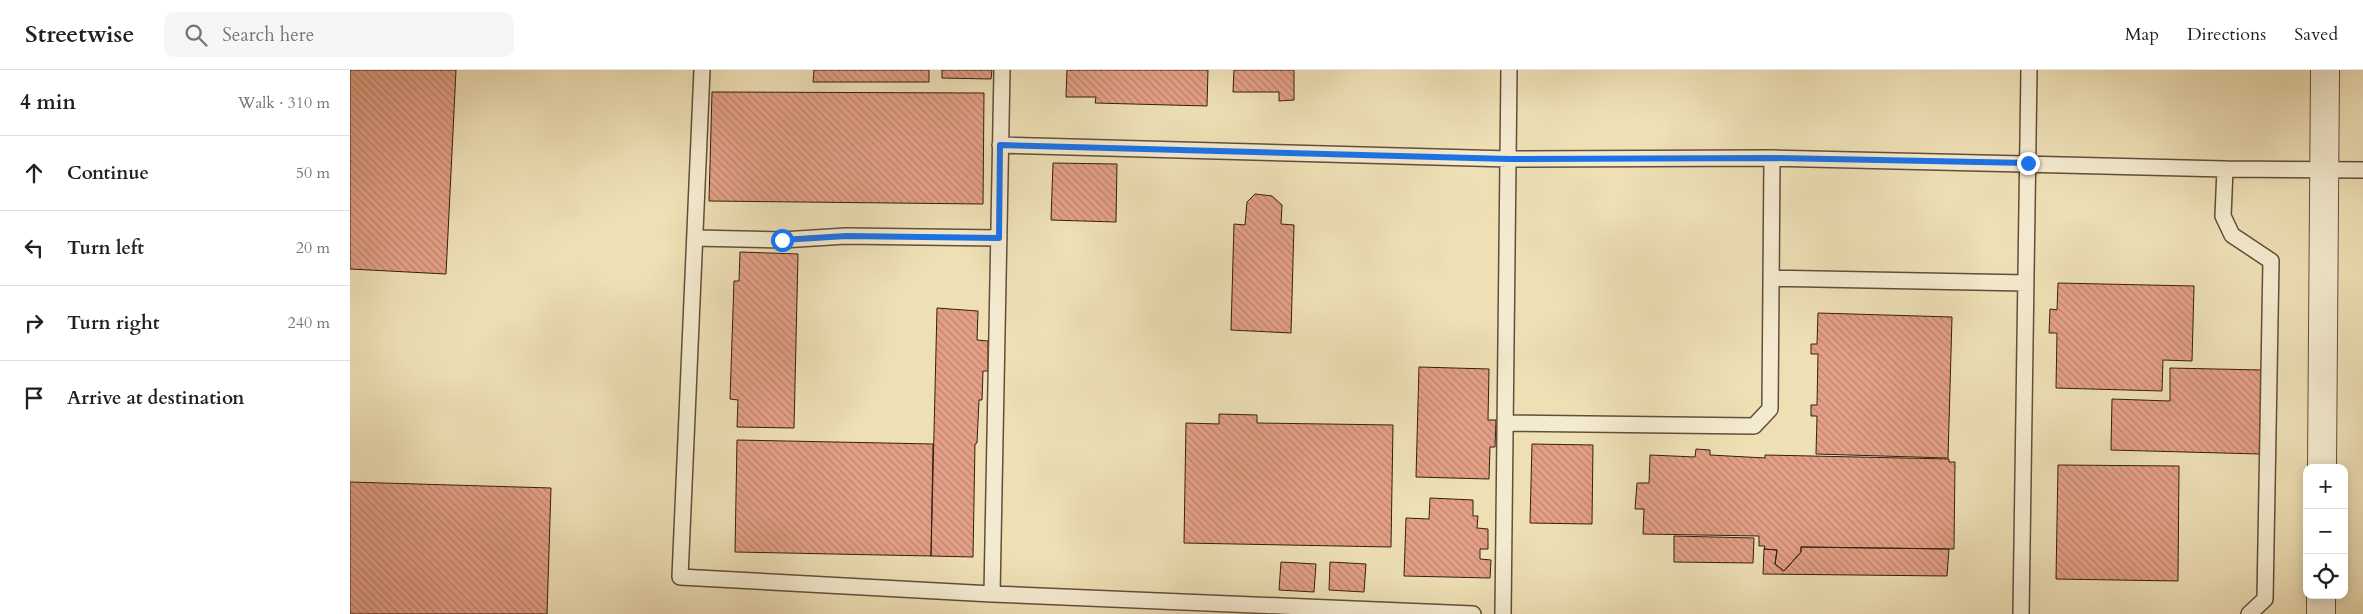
<!DOCTYPE html>
<html lang="en">
<head>
<meta charset="utf-8">
<style>
  :root { --surface:#fff; --page:#f6f6f6; --text:#202124; --muted:#757577; --line:#e0e0e0 }
  body { margin:0; font-family:Cardo,serif; background:var(--page); color:var(--text) }
  .controls { position:absolute; right:15px; bottom:15px; display:grid; overflow:hidden; border-radius:10px; box-shadow:0 2px 12px #0003 }
  .controls button { width:45px; height:45px; display:grid; place-items:center; padding:0; border:0; border-bottom:1px solid var(--line); background:var(--surface); color:var(--text); font:25px sans-serif }
  .stop { position:absolute; width:15px; height:15px; margin:-11px; border:4px solid #1a73e8; border-radius:50%; background:#fff }
  .stop.end { background:#1a73e8; border-color:#fff; box-shadow:0 1px 5px #0008 }
  .list { margin:0; padding:0; list-style:none }
  h2 { display:flex; justify-content:space-between; align-items:center; height:65px; margin:0; padding:0 20px; font-size:21px }
  h2 small { font-size:16px; font-weight:400; color:var(--muted) }
  .list li { display:grid; grid-template-columns:32px 1fr auto; gap:15px; align-items:center; box-sizing:border-box; height:75px; padding:0 20px; border-top:1px solid var(--line) }
  .list b { display:block; font-size:19px; white-space:nowrap }
  .list em { font-size:16px; font-style:normal; color:var(--muted) }
  .icon { flex:none; width:28px; height:28px; fill:none; stroke:currentColor; stroke-width:2; stroke-linecap:round; stroke-linejoin:round }
  .map { position:relative; flex:none; width:2013px; height:544px; overflow:hidden }
  header { display:flex; align-items:center; gap:30px; box-sizing:border-box; height:70px; padding:0 25px; background:var(--surface); border-bottom:1px solid var(--line) }
  header strong { font-size:24px }
  nav { display:flex; gap:28px; margin-inline-start:auto; font-size:18px }
  .search { width:350px; height:45px; background:var(--page); display:flex; align-items:center; gap:12px; box-sizing:border-box; padding:0 18px; border-radius:10px; color:var(--muted); font-size:19px }
  main { display:flex }
  aside { flex:1; background:var(--surface) }
  .map>svg:first-child { display:block }
</style>
</head>
<body>
<header>
<strong>Streetwise</strong>
<div class="search"><svg class="icon" aria-label="search" viewBox="0 0 24 24"><circle cx="10" cy="10" r="6"/><path d="M15 15l6 6"/></svg>Search here</div>
<nav><a>Map</a><a>Directions</a><a>Saved</a></nav>
</header>
<main>
<aside>
<h2>4 min<small>Walk · 310 m</small></h2>
<ul class="list">
<li><svg class="icon" aria-label="ahead" viewBox="0 0 24 24"><path d="M12 20V5M6 11l6-6 6 6"/></svg><div><b>Continue</b></div><em>50 m</em></li>
<li><svg class="icon" aria-label="left" viewBox="0 0 24 24"><path d="M17 20v-9H6M10 6l-5 5 5 5"/></svg><div><b>Turn left</b></div><em>20 m</em></li>
<li><svg class="icon" aria-label="right" viewBox="0 0 24 24"><path d="M7 20v-9h11M14 6l5 5-5 5"/></svg><div><b>Turn right</b></div><em>240 m</em></li>
<li><svg class="icon" aria-label="arrive" viewBox="0 0 24 24"><path d="M6 21V4h12l-3 4 3 4H6"/></svg><div><b>Arrive at destination</b></div></li>
</ul>
</aside>
<div class="map">
<svg width="2013" height="544" viewBox="0 0 2013 544">
  <defs>
    <pattern id="building-back-hatch" width="6" height="6" patternUnits="userSpaceOnUse" patternTransform="scale(1.25)"><rect width="6" height="6" fill="#e4a086"/><path d="M-1 5l2 2M0 0l6 6M5-1l2 2" fill="none" stroke="#ba826c"/></pattern>
  </defs>
  <rect width="100%" height="100%" fill="#eedfb5"/>
  <filter id="stains"><feTurbulence type="fractalNoise" baseFrequency=".004" numOctaves="4"/><feColorMatrix values="0 0 0 0 .2 0 0 0 0 .09 0 0 0 0 .02 0 0 0 .5 -.17"/></filter>
  <radialGradient id="worn" r=".72"><stop offset=".6" stop-color="#630" stop-opacity="0"/><stop offset="1" stop-color="#630" stop-opacity=".3"/></radialGradient>
  <path fill="url(#building-back-hatch)" stroke="#351e11" d="M0 0H106L96 204 0 199Z
    M464 0H579V12H463Z
    M592 0H642L641 9 592 8Z
    M717 0H858L857 36 745 33 746 27H716Z
    M884 0H944V30L929 31V22H883Z
    M362 22 634 23 633 134 359 131Z
    M703 93 767 94 766 152 701 150Z
    M905 124 922 126 932 135 931 154 944 155 941 263 881 260 884 154 895 155 897 132Z
    M390 182 448 184 444 358 387 357 388 330 380 329 384 211H389Z
    M1708 213 1844 216 1842 291 1813 290 1812 321 1706 318 1707 263H1699L1700 239 1707 240Z
    M587 238 628 241 627 270 638 271V301H633L632 330H629L627 373 625 374 623 487 581 486Z
    M1468 243 1602 247 1598 388 1466 384 1467 346H1461V335H1467L1468 284H1461V274H1467Z
    M1069 297 1139 299 1138 350H1146L1145 377H1140L1139 409 1066 407Z
    M1820 298 1912 300 1910 384 1761 380 1762 329 1820 331Z
    M869 344 907 345V353L1043 355 1041 477 834 473 836 353 869 354Z
    M387 370 583 374 581 486 385 482Z
    M1182 374 1243 375 1242 454 1180 453Z
    M1346 379 1360 380V385L1415 388V385L1599 389V392H1605L1604 479 1451 477V482L1434 501 1425 494 1427 480 1414 479 1415 476H1409V466L1293 464 1294 439H1285L1287 413H1299L1300 385 1345 387Z
    M1708 395 1829 396 1828 511 1706 509Z
    M0 412 201 418 197 544H0Z
    M1080 428 1123 430V446H1128L1127 458 1138 459V479H1130V489L1141 490 1140 508 1054 506 1056 448 1079 449Z
    M1324 466 1404 468 1403 493 1324 492Z
    M1451 477 1599 479 1597 506 1413 504 1414 479 1427 480 1425 494 1434 501 1451 482Z
    M931 492 966 494 964 522 929 520Z
    M980 492 1016 494 1014 522 979 520Z"/>
  <g fill="none" stroke-linecap="round" stroke-linejoin="round">
    <defs>
      <path id="service" d="M352 0 330 507 642 524 1123 544
        M650 75 1159 89 1422 88 1875 99 2013 100
        M1875 99 1873 146 1882 165 1921 191 1915 529 1899 544
        M345 168 432 170 496 166 649 168
        M1421 208 1676 213
        M1157 353 1404 356 1420 339 1422 88
        M642 524 652 0
        M1153 544 1159 0
        M1671 544 1679 0"/>
      <path id="tertiary" d="M1972 398 1975 0
        M1971 544V525"/>
    </defs>
    <use href="#service" stroke="#634e3a" stroke-width="18"/>
    <use href="#tertiary" stroke="#634e3a" stroke-width="30"/>
    <use href="#service" stroke="#f4eacf" stroke-width="15"/>
    <use href="#tertiary" stroke="#f4eacf" stroke-width="28"/>
  </g>
  <g fill="none" stroke-linecap="round" stroke-linejoin="round">
    <path stroke="#1a73e8" stroke-width="6" d="M432 170 496 166 649 168 650 75 1159 89 1422 88 1678 93"/>
  </g>
  <rect width="100%" height="100%" filter="url(#stains)"/>
  <rect width="100%" height="100%" fill="url(#worn)"/>
</svg>
<div class="controls">
<button>+</button>
<button>−</button>
<button><svg class="icon" aria-label="locate" viewBox="0 0 24 24"><circle cx="12" cy="12" r="6"/><path d="M12 2v4M12 18v4M2 12h4M18 12h4"/></svg></button>
</div>
<div class="stop" style="left:432px;top:170px"></div>
<div class="stop end" style="left:1678px;top:93px"></div>
</div>
</main>
</body>
</html>
